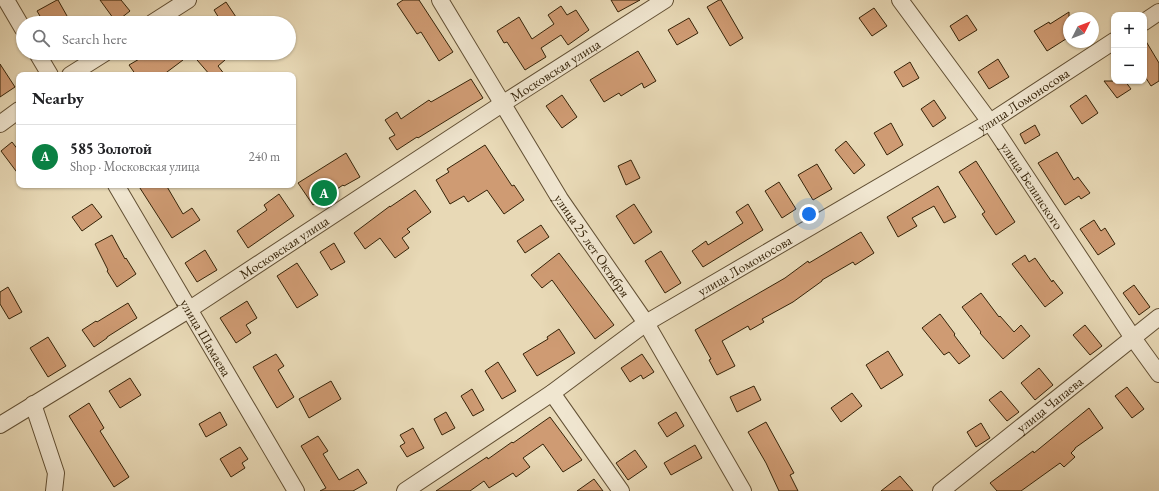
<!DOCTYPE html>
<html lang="en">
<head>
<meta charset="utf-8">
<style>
  :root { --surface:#fff; --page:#f2f2f2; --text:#202124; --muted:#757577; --line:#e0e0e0; --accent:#0b8043 }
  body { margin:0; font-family:"EB Garamond",serif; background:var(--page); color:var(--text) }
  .controls { position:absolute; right:12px; top:12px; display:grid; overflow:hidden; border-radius:8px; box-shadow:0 1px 3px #0004 }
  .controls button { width:36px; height:36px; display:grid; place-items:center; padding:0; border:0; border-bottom:1px solid var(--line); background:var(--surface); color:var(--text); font:20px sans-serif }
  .compass { position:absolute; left:1063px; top:12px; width:36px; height:36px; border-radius:50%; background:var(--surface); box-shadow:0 1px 3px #0004; rotate:48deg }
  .you { position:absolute; left:809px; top:214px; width:14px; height:14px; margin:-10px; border:3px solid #fff; border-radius:50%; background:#1a73e8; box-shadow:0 0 0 6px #1a73e833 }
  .badge { display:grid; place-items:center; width:26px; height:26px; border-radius:50%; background:var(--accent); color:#fff; font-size:13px; font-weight:700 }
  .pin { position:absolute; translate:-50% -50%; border:2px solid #fff; box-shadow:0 1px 4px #0006 }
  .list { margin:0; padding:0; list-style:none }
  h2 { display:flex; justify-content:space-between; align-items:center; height:52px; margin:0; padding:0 16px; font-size:17px }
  h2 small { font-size:13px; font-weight:400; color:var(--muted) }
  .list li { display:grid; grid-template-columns:26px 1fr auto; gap:12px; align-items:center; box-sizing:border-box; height:64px; padding:0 16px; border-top:1px solid var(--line) }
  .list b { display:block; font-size:15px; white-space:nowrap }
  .list p { margin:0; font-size:13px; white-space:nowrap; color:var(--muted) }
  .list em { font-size:13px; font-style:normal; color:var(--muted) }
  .icon { flex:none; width:22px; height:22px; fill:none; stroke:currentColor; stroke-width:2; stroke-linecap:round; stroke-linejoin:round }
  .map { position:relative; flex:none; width:1159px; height:491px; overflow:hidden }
  .search { position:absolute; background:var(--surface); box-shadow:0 1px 3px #0004; left:16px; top:16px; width:280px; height:44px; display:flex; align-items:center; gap:10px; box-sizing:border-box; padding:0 14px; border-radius:22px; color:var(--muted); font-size:15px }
  .panel { position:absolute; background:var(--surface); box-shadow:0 1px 3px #0004; left:16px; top:72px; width:280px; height:116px; border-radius:8px }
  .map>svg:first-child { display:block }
</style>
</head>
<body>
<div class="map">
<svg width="1159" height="491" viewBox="0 0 1159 491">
  <rect width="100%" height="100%" fill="#e8d9b6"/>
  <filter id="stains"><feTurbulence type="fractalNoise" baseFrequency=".005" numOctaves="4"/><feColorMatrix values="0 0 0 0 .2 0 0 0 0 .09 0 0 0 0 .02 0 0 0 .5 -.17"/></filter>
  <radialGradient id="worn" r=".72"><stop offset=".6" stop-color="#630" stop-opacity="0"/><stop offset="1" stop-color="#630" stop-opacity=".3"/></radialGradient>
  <path fill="#cf9b73" stroke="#352308" d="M57 0H58L71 23H44L37 11Z
    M100 0H121L130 11 116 22Z
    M403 0H419L453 52 439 61 421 32 417 34 397 4Z
    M611 0H640L618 12Z
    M719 0H721L743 38 730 46 707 7Z
    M226 2 240 23H222L214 10Z
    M561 6 567 15 576 10 589 30 568 45 561 35 541 48 546 57 525 70 507 42 504 43 497 31 519 17 532 39 554 24 548 15Z
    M874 8 887 26 872 36 859 18Z
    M1069 12V37L1047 51 1034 31 1049 22 1050 24Z
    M967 15 977 30 959 41 950 26Z
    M689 18 698 33 677 45 668 30Z
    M1144 38 1159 63V81L1151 86 1144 75Z
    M638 51 656 81 644 88 642 83 621 96 619 93 604 102 590 80Z
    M150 53H177L183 60 163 75H136L129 65 141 58V59Z
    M191 53H219L225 60 218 66 225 75H210Z
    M998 59 1009 77 989 89 978 72Z
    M910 62 919 78 903 87 894 72Z
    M0 64 15 87 0 97Z
    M471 79 483 98 418 138 417 137 397 150 389 138 395 135 385 120 397 112 401 119 429 100 431 102Z
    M1104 81H1125L1131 89 1117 98Z
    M562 95 577 117 562 128 546 106Z
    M1086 95 1098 113 1082 124 1070 106Z
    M934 100 946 118 933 127 921 109Z
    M891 123 903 145 887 155 874 133Z
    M1035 125 1040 135 1025 144 1020 134Z
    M846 141 865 165 854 174 835 150Z
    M12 142 19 151V175L1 151Z
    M485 145 512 186 514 185 524 200 504 214 487 190 468 202 464 196 450 204 436 180 449 172 447 169Z
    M1057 152 1074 180 1078 177 1090 193 1081 199 1079 196 1065 205 1038 163Z
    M346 153 360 177 344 186 343 185 313 205 298 183Z
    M631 160 640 178 626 185 618 166Z
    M976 161 1015 222 996 235 982 214 985 212 959 172Z
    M817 164 832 189 813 200 798 175Z
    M779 182 796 209 782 218 765 191Z
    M138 185H166L183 214 192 208 200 220 172 238Z
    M938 186 956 217 944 223 934 206 912 218 917 226 898 237 887 217Z
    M415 190 431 212 407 229 410 232 402 238 409 248 395 258 380 238 365 249 354 233 390 206V207Z
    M279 194 294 216 248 248 237 231 267 210 264 205Z
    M92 204 102 217 82 231 72 217Z
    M634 204 652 232 634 244 616 216Z
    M748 204 763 230 703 267 692 251 706 241 708 245 743 223 736 212Z
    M1094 220 1101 231 1105 228 1115 244 1098 255 1080 229Z
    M541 225 549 237 525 253 517 241Z
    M861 232 874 253 855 265 853 262 822 280V281L793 302 762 319 764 322 750 330 748 326 722 341 735 366 717 375 709 360 711 359 695 330 785 278 808 261 809 263Z
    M112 235 125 259 126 258 136 274 117 287 107 271 108 270 95 244Z
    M334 243 345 262 331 270 320 252Z
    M205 250 217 270 197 282 185 263Z
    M661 251 681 283 665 293 645 261Z
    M559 253 614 325 595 339 552 280 542 288 531 275Z
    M1025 255 1029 262 1035 258 1052 282 1053 280 1063 293 1045 307 1012 264Z
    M297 263 318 295 297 308 277 276Z
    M1134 285 1150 307 1139 315 1123 293Z
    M8 287 22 312 9 319 0 304V292Z
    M981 293 999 317 1000 316 1014 332 1021 325 1030 336 1003 359 980 333 981 332 962 307Z
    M247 301 257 318 246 325 251 333 236 343 220 318Z
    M128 303 137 318 107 337V338L94 347 82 330 96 321 97 322Z
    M940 314 955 334 954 335 970 356 959 364 949 352 944 355 922 328Z
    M1085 325 1102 346 1090 355 1073 335Z
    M559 329 575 353 537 376 523 354 548 339 547 337Z
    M48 337 66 366 48 377 30 348Z
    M888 351 903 375 881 389 866 365Z
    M276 354 284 366 278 370 294 397 277 408 253 367Z
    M642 354 654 372 643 379 641 375 630 382 621 368Z
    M498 362 516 391 502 399 485 371Z
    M1039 368 1053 385 1035 400 1021 383Z
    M130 378 141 395 120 408 109 391Z
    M331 381 341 399 309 418 299 399Z
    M754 386 761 400 737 412 730 397Z
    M1127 387 1144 409 1132 418 1115 396Z
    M472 389 484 410 473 416 461 396Z
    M1001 391 1019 412 1007 421 989 400Z
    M852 393 862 406 841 422 831 408Z
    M89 403 104 428 100 431 129 477 114 487 69 416Z
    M1089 408 1103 428 1075 448V449L1071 453 1075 457 1064 467 1060 463 1021 491H997L990 483 1033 451 1034 453Z
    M220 412 227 425 206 437 199 424Z
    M446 412 455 428 442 435 434 419Z
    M676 412 684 426 667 437 658 423Z
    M550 417 582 460 563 472 543 444 523 458 530 467 516 477 513 473 489 488 484 481 470 491H436L487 457 488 459 512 442 513 443Z
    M766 422 794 473 790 475 798 491H779L766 463 748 432Z
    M981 423 990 438 976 447 967 432Z
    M413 428 424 448 407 457 400 446 405 443 400 435Z
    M318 436 328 451 323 454 339 480 358 469 367 483 353 491H320L326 488 301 446Z
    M695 445 702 458 671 475 664 463Z
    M240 447 248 459 242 463 245 468 231 477 220 459Z
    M635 450 647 467 628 480 616 463Z
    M900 476 913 491H881Z
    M594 479 603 491H577Z"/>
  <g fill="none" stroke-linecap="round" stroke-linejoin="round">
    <defs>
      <g id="minor">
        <path d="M6 0 23 29"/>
        <path id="s1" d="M440 0 560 199 646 323 743 491"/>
        <path id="s2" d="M900 0 990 122 1133 338 1159 374"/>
        <path d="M1144 22 1159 12"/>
        <path d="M152 23 188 0"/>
        <path d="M37 53 50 75"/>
        <path d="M70 75 105 53"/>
        <path d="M0 124 19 110"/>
        <path id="s3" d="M116 185 296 491"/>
        <path d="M552 393 621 491"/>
        <path d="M33 404 56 473 54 491"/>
        <path id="s4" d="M0 425 190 309 502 104 665 0"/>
        <path id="s5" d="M405 491 552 393 646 323 990 122 1114 41"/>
        <path id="s6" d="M941 491 1159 317"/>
      </g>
    </defs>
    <use href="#minor" stroke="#625034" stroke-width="18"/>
    <use href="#minor" stroke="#f0e6d0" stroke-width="16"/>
  </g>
  <g text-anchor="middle" stroke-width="3" stroke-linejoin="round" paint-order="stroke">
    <g font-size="14" fill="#352308" stroke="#f0e6d0">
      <text dy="5" stroke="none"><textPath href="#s4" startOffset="659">Московская улица</textPath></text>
      <text dy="5" stroke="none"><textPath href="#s5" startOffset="732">улица Ломоносова</textPath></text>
      <text dy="5" stroke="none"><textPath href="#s2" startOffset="228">улица Белинского</textPath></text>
      <text dy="5" stroke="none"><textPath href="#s1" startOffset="289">улица 25 лет Октября</textPath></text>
      <text dy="5" stroke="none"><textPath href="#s4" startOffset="335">Московская улица</textPath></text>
      <text dy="5" stroke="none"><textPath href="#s5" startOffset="408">улица Ломоносова</textPath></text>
      <text dy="5" stroke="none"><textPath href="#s3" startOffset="177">улица Шамаева</textPath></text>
      <text dy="5" stroke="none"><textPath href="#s6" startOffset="139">улица Чапаева</textPath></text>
    </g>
  </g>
  <rect width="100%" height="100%" filter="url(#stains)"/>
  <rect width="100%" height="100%" fill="url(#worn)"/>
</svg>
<div class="controls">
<button>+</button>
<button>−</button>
</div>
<svg class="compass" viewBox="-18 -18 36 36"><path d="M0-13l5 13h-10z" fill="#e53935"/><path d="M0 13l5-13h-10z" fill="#757577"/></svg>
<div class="you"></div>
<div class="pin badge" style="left:324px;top:193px">A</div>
<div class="search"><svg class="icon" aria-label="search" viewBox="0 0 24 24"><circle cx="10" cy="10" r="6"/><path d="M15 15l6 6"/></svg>Search here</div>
<section class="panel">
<h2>Nearby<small></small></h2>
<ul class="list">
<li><span class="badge">A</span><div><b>585 Золотой</b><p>Shop · Московская улица</p></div><em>240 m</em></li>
</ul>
</section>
</div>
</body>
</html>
